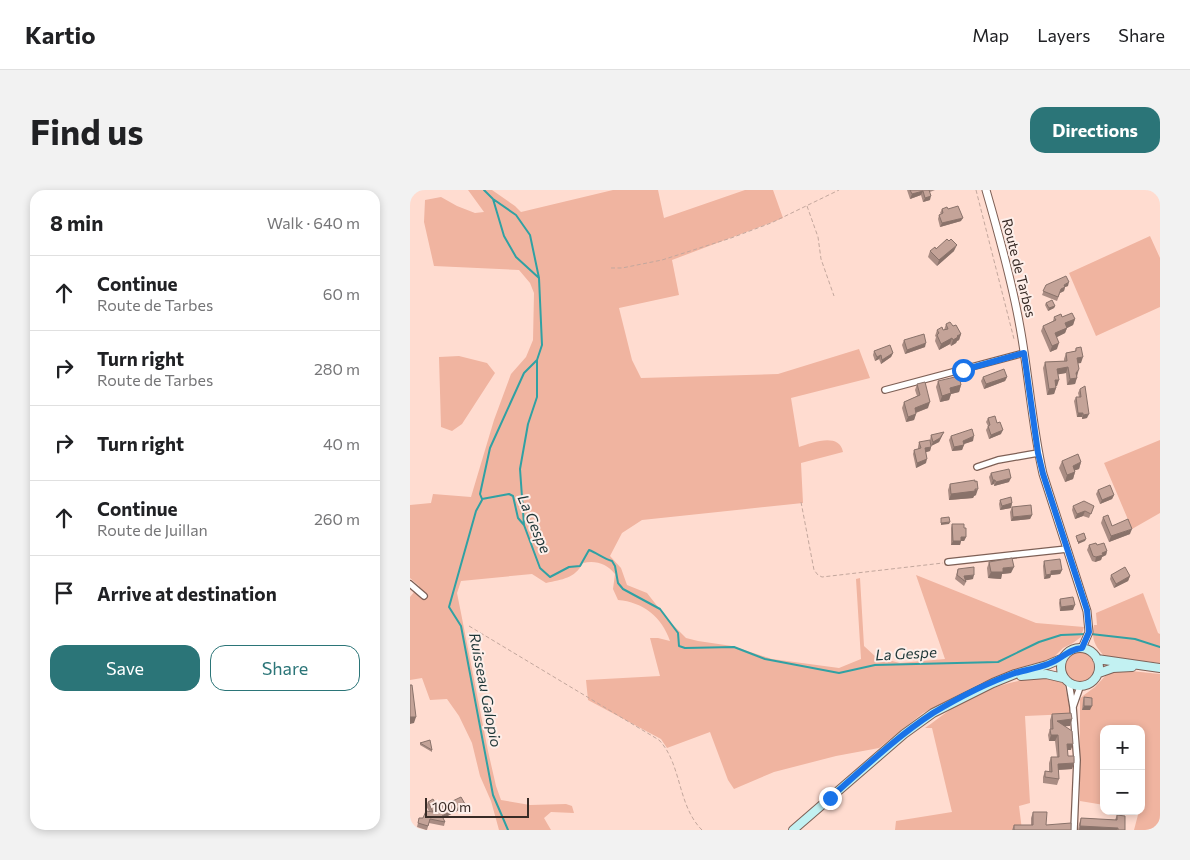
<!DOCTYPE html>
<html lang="en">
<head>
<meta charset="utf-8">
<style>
  :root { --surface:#fff; --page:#f2f2f2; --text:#202124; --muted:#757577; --line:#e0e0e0; --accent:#2b7578 }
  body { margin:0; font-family:Commissioner,sans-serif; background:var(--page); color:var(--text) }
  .controls { position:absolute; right:15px; bottom:15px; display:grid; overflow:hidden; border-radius:10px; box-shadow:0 2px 8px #0003 }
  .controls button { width:45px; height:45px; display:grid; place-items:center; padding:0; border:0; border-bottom:1px solid var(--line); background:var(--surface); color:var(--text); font:25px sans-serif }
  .scale { position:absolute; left:15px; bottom:12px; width:104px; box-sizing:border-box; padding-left:5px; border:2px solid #382b26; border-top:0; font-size:14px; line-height:18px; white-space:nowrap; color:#382b26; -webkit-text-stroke:4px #fdeee9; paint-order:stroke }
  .stop { position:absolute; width:15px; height:15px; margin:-11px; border:4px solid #1a73e8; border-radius:50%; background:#fff }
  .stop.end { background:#1a73e8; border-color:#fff; box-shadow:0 1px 5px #0008 }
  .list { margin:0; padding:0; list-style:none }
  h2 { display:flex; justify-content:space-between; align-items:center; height:65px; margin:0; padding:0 20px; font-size:21px }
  h2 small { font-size:16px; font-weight:400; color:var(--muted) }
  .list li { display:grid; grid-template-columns:32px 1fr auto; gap:15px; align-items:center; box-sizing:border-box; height:75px; padding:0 20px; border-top:1px solid var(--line) }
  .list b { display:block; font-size:19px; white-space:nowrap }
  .list p { margin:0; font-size:16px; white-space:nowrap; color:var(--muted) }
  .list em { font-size:16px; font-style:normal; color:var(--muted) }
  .actions { display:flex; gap:10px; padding:15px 20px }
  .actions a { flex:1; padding:11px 0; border:1px solid var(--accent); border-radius:15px; text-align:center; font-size:18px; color:var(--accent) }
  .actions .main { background:var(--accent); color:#fff }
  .icon { flex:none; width:28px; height:28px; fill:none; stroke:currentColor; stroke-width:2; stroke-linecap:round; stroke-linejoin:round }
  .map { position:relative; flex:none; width:750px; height:640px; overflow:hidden; border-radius:15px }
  header { display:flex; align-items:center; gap:30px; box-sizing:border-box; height:70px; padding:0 25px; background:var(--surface); border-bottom:1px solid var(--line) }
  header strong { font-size:24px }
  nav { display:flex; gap:28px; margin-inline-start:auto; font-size:18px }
  .intro { display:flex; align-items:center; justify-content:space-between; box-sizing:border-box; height:120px; padding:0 30px }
  h1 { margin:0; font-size:35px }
  .button { padding:12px 22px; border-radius:15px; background:var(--accent); color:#fff; font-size:18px; font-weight:700 }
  main { display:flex; gap:30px; padding:0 30px }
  aside { flex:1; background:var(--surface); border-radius:15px; box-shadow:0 2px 8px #0003 }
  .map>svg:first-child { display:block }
</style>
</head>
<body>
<header>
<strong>Kartio</strong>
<nav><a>Map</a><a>Layers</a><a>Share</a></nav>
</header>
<div class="intro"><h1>Find us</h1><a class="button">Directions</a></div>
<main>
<aside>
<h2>8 min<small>Walk · 640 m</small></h2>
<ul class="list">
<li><svg class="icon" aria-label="ahead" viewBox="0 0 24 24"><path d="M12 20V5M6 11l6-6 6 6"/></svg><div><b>Continue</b><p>Route de Tarbes</p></div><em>60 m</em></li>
<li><svg class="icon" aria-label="right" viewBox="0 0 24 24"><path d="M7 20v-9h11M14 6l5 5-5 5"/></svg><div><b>Turn right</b><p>Route de Tarbes</p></div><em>280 m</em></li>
<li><svg class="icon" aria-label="right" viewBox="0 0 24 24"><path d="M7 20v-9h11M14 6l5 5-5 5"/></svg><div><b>Turn right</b></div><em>40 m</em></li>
<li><svg class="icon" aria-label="ahead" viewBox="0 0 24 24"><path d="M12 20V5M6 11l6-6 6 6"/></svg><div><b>Continue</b><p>Route de Juillan</p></div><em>260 m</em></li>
<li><svg class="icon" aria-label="arrive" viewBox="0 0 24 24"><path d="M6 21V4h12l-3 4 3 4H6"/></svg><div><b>Arrive at destination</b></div></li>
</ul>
<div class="actions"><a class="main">Save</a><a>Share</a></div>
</aside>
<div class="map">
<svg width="750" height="640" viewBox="0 0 750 640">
  <rect width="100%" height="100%" fill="#ffdcd0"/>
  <path fill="#f0b4a0" d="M58 0H82L105 16 111 22 203 0H248L254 28 335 0H363L373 28 262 70 269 105 209 118 222 170 231 188 368 184 449 159 460 188 381 208 389 257C402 253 429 242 433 262L391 273 393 313 232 330 212 343 200 366 211 378 217 395 237 403 259 431 276 448 288 451 322 456 362 469 429 478 451 469 446 389 450 388 454 456 466 467 490 473 535 469 506 385 626 433 674 437 671 447 663 453 653 458 642 469 619 475 571 493 513 523 469 558 426 566 364 582 324 599 318 590 300 542 257 558 251 549 178 510 176 490 250 486 240 448H248L260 451C252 427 233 412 208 410L203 399 205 384C197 374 186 370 173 373 164 389 153 389 136 393L122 384 51 391 47 403 51 423 78 561 86 596 91 610 120 615 156 614 162 616 164 623 141 622 134 628 141 640H89L81 611 70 586 62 553 49 526 37 509 20 510 12 488 0 490V407L9 396 0 388V315L21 313 23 304 61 307 84 230 101 184 116 167 123 150 124 103 120 93 109 80 24 76 14 32 15 10 31 7 47 16 65 23 74 22Z
    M740 46 750 68V117L686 146 659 83Z
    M49 166 77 173 85 183 52 234 42 241 31 237 29 167Z
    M750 250V323L722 339 694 273Z
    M733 403 748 443 750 444V473L694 466C685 456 681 449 684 435H687L686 423Z
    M654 477a15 15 0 1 1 30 0a15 15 0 1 1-30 0Z
    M711 480 750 484V640H724L729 621H731V539H694V615L670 611V509C674 504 680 501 685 497 696 486 695 483 711 480Z
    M634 487 650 491 655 496 661 524 615 526 620 613 609 616 612 640H485L486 631 542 622 522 538H515C523 533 529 527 537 522 566 502 600 490 634 487Z"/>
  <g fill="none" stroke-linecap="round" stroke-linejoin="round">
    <path stroke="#30a1a3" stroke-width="2" d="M74 0 83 9 106 25 120 45 129 88 132 155 127 170 114 183 80 258 70 304 72 309 99 304 103 306 108 328 114 335 130 378 140 387 159 377 170 376 179 360C187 363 193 368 202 371L205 376 208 393 213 399 250 419 268 443 269 456 275 458 324 457 355 469 429 483 465 475 588 472 629 452 651 445 677 444
      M83 9 94 46 106 67 129 88
      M72 310 66 321 39 417 51 436 83 605 98 640
      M114 335 110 279 118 234 127 207V170
      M681 444 725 449 750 457"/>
    <defs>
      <path id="minor" d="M475 200 614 163
        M567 277 588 270 628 263
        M538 372 657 359
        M0 394 14 406
        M659 493 663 517 670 497
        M663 517 667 570 664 640"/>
      <path id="tertiary" d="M576 0C589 45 602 91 610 137 619 186 622 236 633 284L677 421 679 442 672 458"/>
      <path id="secondary" d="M651 477a19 19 0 1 1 38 0a19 19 0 1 1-38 0Z
        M687 469 750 478
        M689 483 703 478 722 477
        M611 486 636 484 653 488
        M383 640 494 544 523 523 583 493 605 484 637 475 651 469"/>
    </defs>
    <use href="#minor" stroke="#7e6056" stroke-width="8"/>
    <use href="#tertiary" stroke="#7e6056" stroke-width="9"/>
    <use href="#secondary" stroke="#7e6056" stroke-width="10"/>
    <path stroke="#c3a79d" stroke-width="1" stroke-dasharray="4 2.5" stroke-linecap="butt" d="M566 0 604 149
      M397 16 408 47 411 69 424 106
      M201 78H212L252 70 321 48 361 33 429 0
      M391 312 404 380 408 385 412 387 533 373
      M59 436 249 550C272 574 267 615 292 640"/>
    <use href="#minor" stroke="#fff" stroke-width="5.5"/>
    <use href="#tertiary" stroke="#fff" stroke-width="7"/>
    <use href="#secondary" stroke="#c2f1f2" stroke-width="8"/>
  </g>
  <path fill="#a98c83" d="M497 0H525L520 2V10L513 12 511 5 500 9Z
    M532 19H538L551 31 530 37 528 29 529 25 531 24 530 23Z
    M526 59 544 61 527 76 518 67 520 61Z
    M636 95 658 96 655 97 654 101 650 103 647 111 632 105Z
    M636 113 645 116 644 118 638 121 635 115Z
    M644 127H652L665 129 663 135 657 138 655 143 647 147V159L640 162 631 141 633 136 643 131Z
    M536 134 543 136 551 144 549 150 547 151 546 153 541 156 540 154 529 160 525 151 526 147 525 146 527 140H534Z
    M494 150 515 157 495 164 492 155Z
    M666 158 671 173H668L666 185 667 188 665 194 657 195 656 183 648 184 647 196H646V198L644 204 637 205 633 178 635 172 654 171V169L656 163 665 161Z
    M464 161 483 163 481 167 471 174 469 169 465 171 463 165Z
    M573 187H597L595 191 574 199 571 191Z
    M528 191 551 195 549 202 541 204 539 210 530 212 526 197Z
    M507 194 518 218 506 223V224L504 230 496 232 492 218 494 212 507 206 505 200Z
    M670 199 677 228 672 229V227H667L664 211 666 207H669L668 203Z
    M578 228 591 244 579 249 576 240 578 236 576 232Z
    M521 245 532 246 529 252 521 256 520 250Z
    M541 246 563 251 554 254 552 260 542 261 539 250Z
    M509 252 521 257 520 261 516 262V273L506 278 503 264 504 260 508 259V257Z
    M652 271 671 272 669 279 665 280V282L663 289 655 292 649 278Z
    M581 283 599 292 584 296V294L581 295 579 287Z
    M565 292 566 305 564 306 563 308 539 310 538 300 540 294Z
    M688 300 704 305 702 309 690 314 686 304Z
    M590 310 602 313 601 318 590 320 589 314Z
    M663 316H684L679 328 673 326 665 329 662 320Z
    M602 317 622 325 620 329 601 331 600 322Z
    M693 327 702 336 720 344 699 352 691 333Z
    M542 334 554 338 556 347 554 351H551L550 355H541V338Z
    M679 355H687L697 361 696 365 692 367 691 370 685 372 682 371 677 360Z
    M634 371 652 380 650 384 641 385 640 388 634 389 633 376Z
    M579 372 601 383 592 384 591 389 578 388 577 378Z
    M548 379 563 389 555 390 556 392 554 396 545 389Z
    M701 385 720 386 718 391 704 398 700 389Z
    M650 409 663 420 650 421 649 413Z
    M674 507 680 520H672L673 511Z
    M642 524 662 529 660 536H655L661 560H657L658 566 664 573 662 579 648 580 649 589 647 595 633 593V587L635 581 639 582V573L641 567H647L645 551H639L638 545 640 539V530Z
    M10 553 22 560V562L10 555Z
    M18 612 28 618H53L33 628 35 632 34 636 19 633 17 640H16L7 637 9 628H13L19 621 16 616Z
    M623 622 636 635 661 640H602L604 635H621V628Z
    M707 625 715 640H668L669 634 671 628 705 630Z"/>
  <path fill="#89726a" d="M513 1 511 5 500 9 502 4Z
    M521 6 520 10 513 12 515 8Z
    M553 28 551 31 530 37 532 33Z
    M547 55 544 61 527 76 529 70Z
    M659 92 658 96 655 97 654 101 650 103 651 99 654 95Z
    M645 116 644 118 638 121 639 118Z
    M665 129 663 135 657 138 655 143 643 149 645 143 655 133Z
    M551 144 549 150 547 151 546 153 541 156 543 150 547 146Z
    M542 148 540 154 529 160 531 154Z
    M516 153 515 157 495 164 497 160Z
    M649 153 647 159 640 162 642 156Z
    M483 163 481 167 471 174 472 170Z
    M471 165 469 169 465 171 467 167Z
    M673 167 671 173 665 174 667 168Z
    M658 177 656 183 645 185 647 179Z
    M669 179 665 194 657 195 660 189 666 183Z
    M597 187 595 191 574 199 576 194Z
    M645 190H649L647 196H643Z
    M551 195 549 202 541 204 539 210 530 212 532 206 540 198Z
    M646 198 644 204 637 205 639 199Z
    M520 212 518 218 502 224 505 218Z
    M668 223H673L672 227H667Z
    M506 224 504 230 496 232 498 227Z
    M679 224 677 228 672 229 673 225Z
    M593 240 591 244 579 249 581 245Z
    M534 242 529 252 521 256 523 252Z
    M564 246 563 251 551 255 553 251Z
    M554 255 552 260 542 261 544 257Z
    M521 257 520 261 513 263 515 258Z
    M517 269 516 273 506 278 507 273Z
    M671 272 669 279 660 282 663 276Z
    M665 282 663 289 655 292 657 285Z
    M601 288 599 292 584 296 586 292Z
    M583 290H585L584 294 581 295Z
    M568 299 566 305 564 306 563 308 539 310 541 304Z
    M704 305 702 309 690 314 692 310Z
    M602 313 601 318 590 320 592 316Z
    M675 321 673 326 665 329 667 324Z
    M622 325 620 329 601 331 603 327Z
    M540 332 539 334 531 335V333Z
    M722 339 720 344 699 352 701 346Z
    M551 347H556L554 351H551L550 355H541L543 351Z
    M676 349 675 351 668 354V352Z
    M697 361 696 365 692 367 691 370 685 372 686 367 692 363Z
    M604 377 601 383 592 384 591 389 578 388 581 382 593 378Z
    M652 380 650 384 641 385 640 388 634 389 636 385 641 381Z
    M564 385 563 389 553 391 554 386Z
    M720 386 718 391 704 398 706 394Z
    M665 415 663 420 650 421 651 417Z
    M674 516H682L680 520H672Z
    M0 527H6L4 533 0 534Z
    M662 529 660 536 645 537 647 531Z
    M641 545H648L645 551H639Z
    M657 554H663L661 560H654Z
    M664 573 662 579 646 580 648 574Z
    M55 614 53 618 30 630 32 626Z
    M670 636 708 638 707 640H669Z"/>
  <path fill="#c4a398" stroke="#89726a" d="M500 0H519L521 6 515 8 513 1 502 4Z
    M548 16 553 28 532 33 529 25 533 23 532 19 537 17 538 19Z
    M537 49 539 51 541 49 547 55 529 70 520 61 525 57 526 59Z
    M656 86 659 92 654 95 655 97 651 99 648 107 633 101 636 95Z
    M642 110 645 116 639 118 636 113Z
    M662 123 665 129 655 133 657 138 645 143 649 153 642 156 633 136 646 130 644 127 651 124 652 127Z
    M540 132 543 136 546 135 551 144 547 146 548 147 543 150 542 148 531 154 527 145 529 143 527 140 532 137 533 140 538 139 536 134Z
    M514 144 516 153 497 160 494 150Z
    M480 155 483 163 472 170 471 165 467 167 464 161Z
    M671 157 673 167 667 168 669 179 666 183 667 188 660 189 658 177 647 179 649 190H645L646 198 639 199 635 172 657 171 656 163 666 161V158Z
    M594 179 597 187 576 194 573 187Z
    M549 186 551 195 540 198 541 203 532 206 528 191Z
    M515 192 520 212 505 218 506 224 498 227 494 212 510 205 507 194Z
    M675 196 679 224 673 225V223H668L666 207H671L670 199Z
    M585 226 587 233 590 232 593 240 581 245 578 236 580 235 578 228Z
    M562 239 564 246 553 251 554 255 544 257 541 246Z
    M534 242 530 248 523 252 521 245Z
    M520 250 521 257 515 258 517 269 507 273 504 260 511 258 509 252Z
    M668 264 671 272 663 276 665 282 657 285 652 271Z
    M599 279 601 288 586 292 585 290H583L581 283Z
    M565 290V292L567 291 568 299H565V301L541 304 540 294Z
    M700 295 704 305 692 310 688 300Z
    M601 307 602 313 592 316 590 310Z
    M674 311 684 316 681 324 675 321 667 324 663 316Z
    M621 315 622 325 603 327 602 317Z
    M698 325 702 336 718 329 722 339 701 346 693 327Z
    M539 327 540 332 531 333V328Z
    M542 334H554V338H556V347H551V351H543Z
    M674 343 676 349 668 352 666 346Z
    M686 353 687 355 694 353 697 361 692 363 693 365 686 367 683 366 679 355Z
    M602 368 604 377 593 378V382H581L579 372Z
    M650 369 652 380 641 381V384L636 385 634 371Z
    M564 377V385L554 386 556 392 547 385 548 379Z
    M715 377 720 386 706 394 701 385Z
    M663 407 665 415 651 417 650 409Z
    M0 495H2L6 527H0Z
    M674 507 682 508V516H674Z
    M661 523 662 529 647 531 662 541 663 554H657L658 566H664V573L648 574 649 589 635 587V581L642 582 641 567H649L648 545H641L640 539H643L642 524Z
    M20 550 22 560 10 553Z
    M51 607 55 614 32 626 35 632 20 629 18 636 8 633 9 628H13L16 621 23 622 18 612 23 609 28 618Z
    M623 622H637L636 635 661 633V640H604V635H623Z
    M707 625 715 626V640H708V638L670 636 671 628 707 630Z"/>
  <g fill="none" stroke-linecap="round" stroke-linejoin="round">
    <path stroke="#1a73e8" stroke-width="6" d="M420 608C453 579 486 547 523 523 548 508 577 493 605 483 616 480 628 478 638 474 651 470 658 459 672 458L679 442 677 420 633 284 628 263 614 163 553 180"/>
  </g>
  <g text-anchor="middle" stroke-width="4" stroke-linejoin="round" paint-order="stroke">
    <g font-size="14" fill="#382b26" stroke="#fdeee9">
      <text transform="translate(609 78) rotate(76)" y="5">Route de Tarbes</text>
    </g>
    <g font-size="15" font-style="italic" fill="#1e3738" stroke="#fdeee9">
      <text transform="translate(124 334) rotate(67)" y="5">La Gespe</text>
      <text transform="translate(496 464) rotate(-3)" y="5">La Gespe</text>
      <text transform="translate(75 500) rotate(79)" y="5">Ruisseau Galopio</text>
    </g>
  </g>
</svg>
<div class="controls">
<button>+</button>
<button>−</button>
</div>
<div class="scale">100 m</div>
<div class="stop" style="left:553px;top:180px"></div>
<div class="stop end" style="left:420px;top:608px"></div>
</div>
</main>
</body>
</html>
